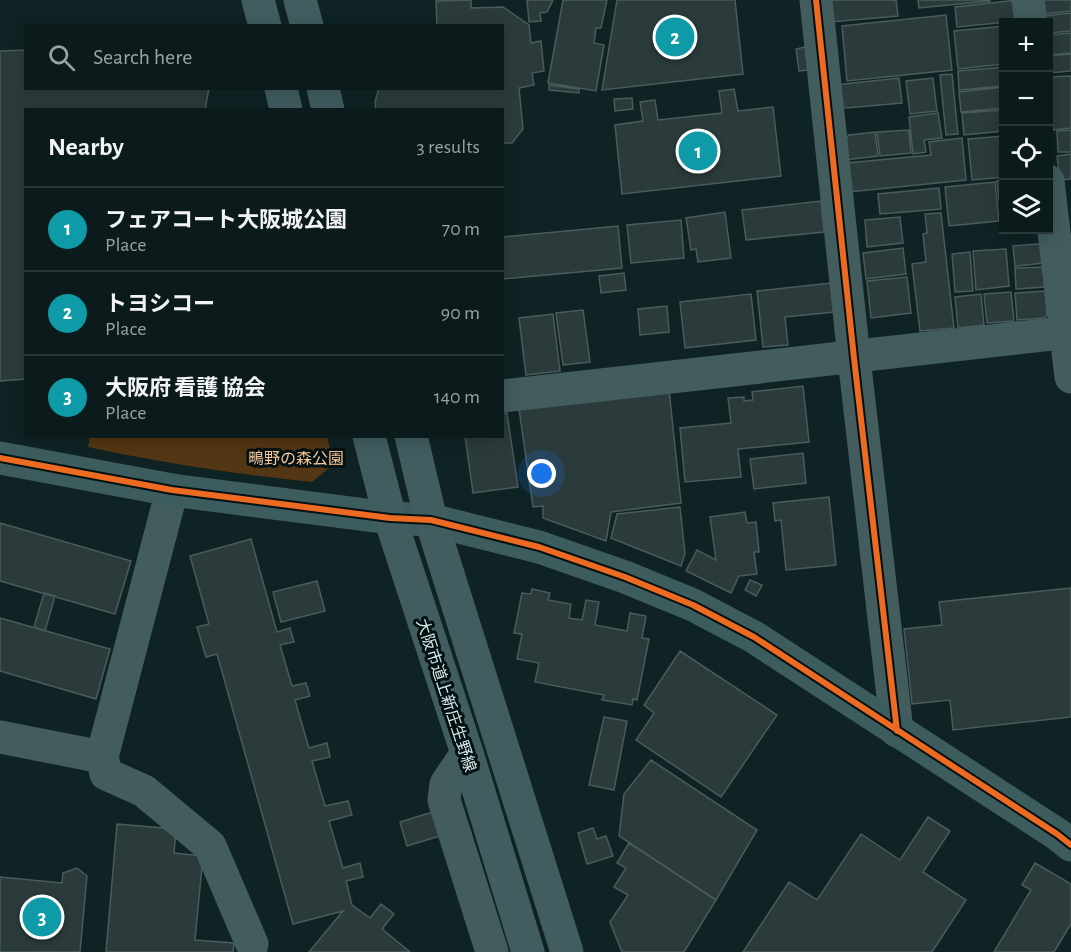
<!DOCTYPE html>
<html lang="en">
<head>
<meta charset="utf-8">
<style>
  :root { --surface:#0b1a1b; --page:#142324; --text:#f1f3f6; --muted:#9aa1a3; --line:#2b383a; --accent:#7c3aed }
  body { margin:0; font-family:"Alegreya Sans","Noto Sans JP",sans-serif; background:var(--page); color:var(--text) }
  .controls { position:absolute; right:18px; top:18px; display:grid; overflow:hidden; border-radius:0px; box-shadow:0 3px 15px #0003 }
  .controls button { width:54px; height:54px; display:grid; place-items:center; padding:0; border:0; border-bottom:2px solid var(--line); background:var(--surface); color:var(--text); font:30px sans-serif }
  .you { position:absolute; left:542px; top:474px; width:21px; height:21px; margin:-15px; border:4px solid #fff; border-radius:50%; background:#1a73e8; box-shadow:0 0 0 9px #1a73e833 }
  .badge { display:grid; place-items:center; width:39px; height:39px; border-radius:50%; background:var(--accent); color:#fff; font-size:20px; font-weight:700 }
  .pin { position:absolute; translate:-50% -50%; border:3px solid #fff; box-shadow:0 2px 6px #0006 }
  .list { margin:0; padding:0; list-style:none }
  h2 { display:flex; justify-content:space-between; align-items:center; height:78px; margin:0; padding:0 24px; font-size:26px }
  h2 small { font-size:20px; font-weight:400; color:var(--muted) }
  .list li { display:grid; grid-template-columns:39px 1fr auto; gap:18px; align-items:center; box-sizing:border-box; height:84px; padding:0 24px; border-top:2px solid var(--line) }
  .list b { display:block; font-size:22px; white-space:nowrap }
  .list p { margin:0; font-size:20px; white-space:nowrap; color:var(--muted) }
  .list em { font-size:20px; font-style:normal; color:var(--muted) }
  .icon { flex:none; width:33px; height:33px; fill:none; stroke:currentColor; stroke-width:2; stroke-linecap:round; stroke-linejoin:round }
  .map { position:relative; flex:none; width:1071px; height:952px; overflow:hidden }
  .search { position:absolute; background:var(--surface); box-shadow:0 3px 15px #0003; left:24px; top:24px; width:480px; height:66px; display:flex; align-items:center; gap:15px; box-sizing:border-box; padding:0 21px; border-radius:0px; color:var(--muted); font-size:22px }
  .panel { position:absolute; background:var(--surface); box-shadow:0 3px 15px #0003; left:24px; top:108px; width:480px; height:330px; border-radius:0px }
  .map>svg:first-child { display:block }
</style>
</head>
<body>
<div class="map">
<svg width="1071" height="952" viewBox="0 0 1071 952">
  <rect width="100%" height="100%" fill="#0f2324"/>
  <path fill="#533714" d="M90 436 327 437 334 464 312 482C237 474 162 463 88 447Z"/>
  <path fill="#2b3b3c" stroke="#4a5b5b" stroke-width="1.5" d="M471 0V8L503 7 529 25 531 43 541 41 544 71 532 73 534 85 519 88 523 129 512 143H502V110H376L375 102 379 88H502V26H437L436 1Z
    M527 0H553L547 12 540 13 541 21 529 22Z
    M563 0H607L601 28H596L594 43 604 45 596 91 548 83Z
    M617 0H735L743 74 602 90Z
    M829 0H896L898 16 831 22Z
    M918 0H990V1L919 8Z
    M1017 0 1019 21 957 27 955 7Z
    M1040 0H1071V11L1042 14Z
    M1071 13V31L1048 33V22H1043L1042 16Z
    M946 15 952 70 847 81 842 26Z
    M1004 26V64L958 69 954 31Z
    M1071 33V53L1048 55V35Z
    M805 47 808 70 799 71 796 49Z
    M26 50V88H209L205 110H26V379L0 381V51Z
    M1071 54V71L1048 73V56Z
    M1004 67V86L959 90 958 71Z
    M952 74 958 134 946 135 940 75Z
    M1071 76V128L1053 130 1049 77Z
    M899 78 902 103 846 108 837 102 835 85Z
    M933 78 937 111 910 114 906 81Z
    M549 85 579 89V93L549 90Z
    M1004 87V108L961 112 959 92Z
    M734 89 738 111 773 107 781 176 622 194 615 125 643 121 640 102 655 100 658 120 722 113 719 91Z
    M632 98 633 109 615 111 614 99Z
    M1004 110V131L964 135 962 113Z
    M938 113 942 138 924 140 926 152 913 154 909 117Z
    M909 130 911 153 880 156 877 132Z
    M1071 130V152H1058L1057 131Z
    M875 132 878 156 844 160 842 143 849 135Z
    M1004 136V177L972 180 968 139Z
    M962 138 966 180 849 192 847 163 931 155 929 142Z
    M1071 154V179L1060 180 1057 156Z
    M1004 180V199L999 200 997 181Z
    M995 182 999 221 949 226 945 187Z
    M939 188 941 209 880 214 878 194Z
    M821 201 824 232 746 240 742 210Z
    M725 212 731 258 698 262 696 249 691 250 686 218Z
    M941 213 954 328 920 331 912 264 926 262 923 234 927 233 925 214Z
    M900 217 903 243 867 247 865 220Z
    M681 220 684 258 631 263 627 225Z
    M618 226 622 268 502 279V237Z
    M1038 244 1043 246 1044 263 1015 266 1013 246Z
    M903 248 906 274 866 279 863 253Z
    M1006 249 1009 286 976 290 973 251Z
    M970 252 973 291 955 292 952 254Z
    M1044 267V287L1016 289 1015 268Z
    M624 273 626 290 601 293 599 276Z
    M907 277 911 313 871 318 867 281Z
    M831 283 834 312 785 317 788 345 763 347 757 291Z
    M1045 291 1047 315 1044 318 1017 320 1015 293Z
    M1011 292 1014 321 987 323 984 294Z
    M751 294 756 340 685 348 680 302Z
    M981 294 984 325 958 328 955 297Z
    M667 306 669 332 640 335 638 309Z
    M583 310 590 362 563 365 556 313Z
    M553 314 560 371 526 375 519 318Z
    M803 386 809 442 738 449 741 477 685 482 680 428 731 423 728 398 744 397V401L753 400 752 392Z
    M669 390 681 503 611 512 606 541 543 518V506L533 507 519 409Z
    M507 413 518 487 473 493 465 436H502V414Z
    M803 453 806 483 754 489 750 459Z
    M829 497 836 565 786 570 781 520 775 521 773 503Z
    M680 507 685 554 681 566 611 538 617 514Z
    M745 512 747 523 756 522 759 552H754L757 574 739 576 731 593 686 571 697 550 716 560 710 517Z
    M0 523 131 561 115 614 0 581Z
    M251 539 277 632 290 628 294 642 280 645 292 686 306 683 310 696 295 700 309 748 327 743 330 757 312 761 325 806 348 801 352 815 329 821 343 868 360 863 363 877 346 881 352 905 370 918 381 904 394 914 382 929 410 952H309L343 911 293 924 217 654 206 657 197 627 209 624 190 556Z
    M750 580 762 585 756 596 745 590Z
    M317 581 325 611 281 622 273 592Z
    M1071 588V717L953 730 950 700 912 704 904 629 942 625 939 602Z
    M532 589 550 593 548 600 571 604 569 618 582 620 586 600 599 602 595 625 627 631 630 613 646 616 642 638 649 639 637 700 633 699 632 705 602 700 604 695 535 682 539 663 517 659 522 634 514 633 522 593 531 594Z
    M44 593 55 596 45 631 34 627Z
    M0 618 110 649 96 699 0 671Z
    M680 651 777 715 721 797 636 740 654 713 644 705Z
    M604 717 627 721 614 790 589 785Z
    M651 760 757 830 716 900 619 836 624 794Z
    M436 811 443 835 407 846 400 822Z
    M928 817 950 831 923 872 966 900 932 952H743L789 882 817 900 861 834 900 860Z
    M117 824 176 829 174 853 203 856 195 940 234 943 233 952H106Z
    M593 828 597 839 606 836 613 856 587 864 578 833Z
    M629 843 716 900 684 952H622L610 922 628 895 614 887 626 868 617 863Z
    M1035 863 1071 884V924L1054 952H994L1031 890 1022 885Z
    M77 868 87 876 80 952H0V877L62 883 63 873Z"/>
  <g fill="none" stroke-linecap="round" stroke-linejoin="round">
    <path stroke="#435c5e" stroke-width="33" d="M816 0 854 358 897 731
      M1028 0 1031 22
      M1048 181 1071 377
      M502 396 1071 332
      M0 737 102 757 172 490
      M467 753 446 784 444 800 492 952
      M102 757 106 774 144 791 210 846 252 944"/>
    <path stroke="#3d5c5e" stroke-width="33" d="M0 458 172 490 390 518 431 520 539 547 625 577 693 605 754 637 1057 834 1071 845"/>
    <path stroke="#415d60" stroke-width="33" d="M258 0 265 26
      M300 0 307 26
      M281 88 286 110
      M323 88 328 110
      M369 436 390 518 467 753 528 952
      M411 436 431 520 567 952"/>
    <defs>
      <path id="cycleway" d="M816 0 854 358 897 731
        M0 458 172 490 390 518 431 520 539 547 625 577 693 605 754 637 1057 834 1071 845"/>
    </defs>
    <use href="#cycleway" stroke="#041112" stroke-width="10"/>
    <use href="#cycleway" stroke="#ed6a23" stroke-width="6"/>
  </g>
  <g text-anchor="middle" stroke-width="6" stroke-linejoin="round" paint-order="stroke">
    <g font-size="16" fill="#f7c79b" stroke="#041112">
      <text x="296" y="464">鴫野の森公園</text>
    </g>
    <g font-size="16" fill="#d6e9ea" stroke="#041112">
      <text transform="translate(447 695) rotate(72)" y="6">大阪市道上新庄生野線</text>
    </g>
  </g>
</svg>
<div class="controls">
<button>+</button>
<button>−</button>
<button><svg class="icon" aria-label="locate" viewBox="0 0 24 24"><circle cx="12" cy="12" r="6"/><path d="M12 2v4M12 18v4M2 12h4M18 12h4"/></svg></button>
<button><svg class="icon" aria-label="layers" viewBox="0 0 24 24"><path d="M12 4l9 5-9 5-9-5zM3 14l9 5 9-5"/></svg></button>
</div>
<div class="you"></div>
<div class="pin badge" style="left:698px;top:151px;background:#0f9aa8">1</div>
<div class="pin badge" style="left:675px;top:37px;background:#0f9aa8">2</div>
<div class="pin badge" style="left:42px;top:917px;background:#0f9aa8">3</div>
<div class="search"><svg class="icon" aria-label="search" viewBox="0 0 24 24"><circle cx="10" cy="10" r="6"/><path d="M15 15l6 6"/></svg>Search here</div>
<section class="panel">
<h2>Nearby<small>3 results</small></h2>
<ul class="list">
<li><span class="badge" style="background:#0f9aa8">1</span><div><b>フェアコート大阪城公園</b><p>Place</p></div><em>70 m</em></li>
<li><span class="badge" style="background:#0f9aa8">2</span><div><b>トヨシコー</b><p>Place</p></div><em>90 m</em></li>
<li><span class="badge" style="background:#0f9aa8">3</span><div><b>大阪府 看護 協会</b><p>Place</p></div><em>140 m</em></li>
</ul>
</section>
</div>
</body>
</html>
